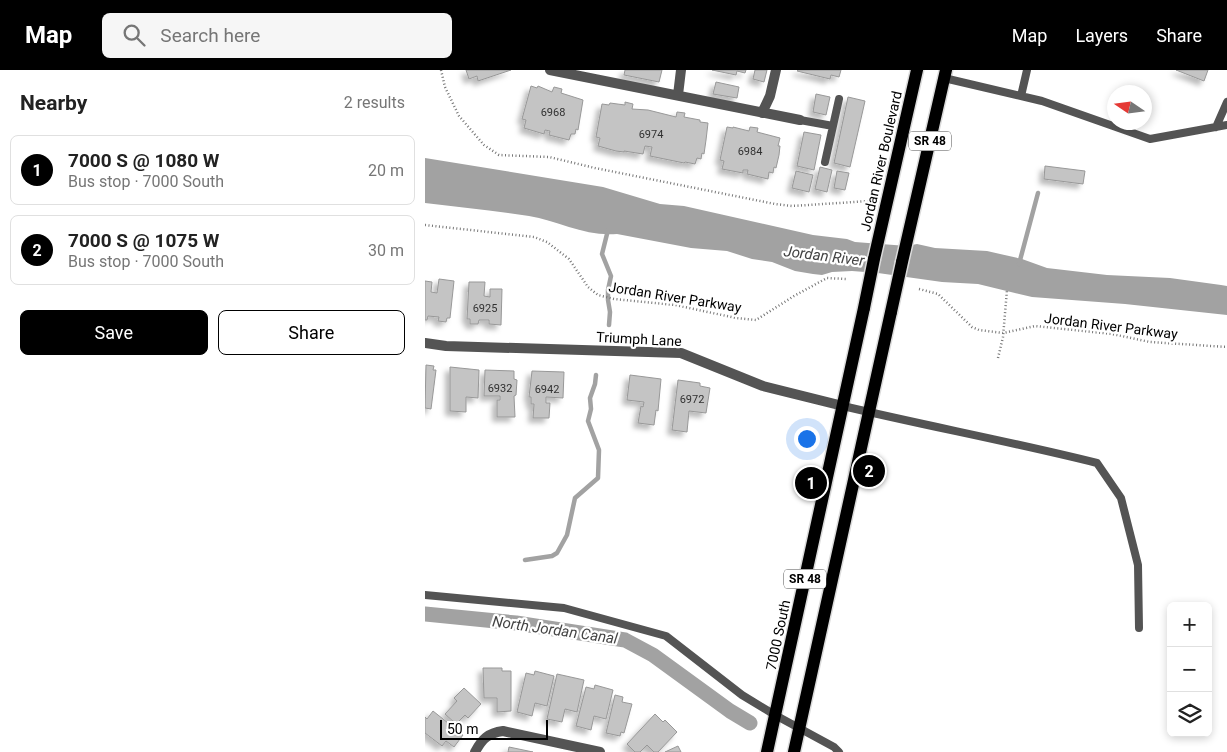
<!DOCTYPE html>
<html lang="en">
<head>
<meta charset="utf-8">
<style>
  :root { --surface:#fff; --page:#f6f6f6; --text:#222; --muted:#767676; --line:#e0e0e0; --accent:#000 }
  body { margin:0; font-family:Roboto,sans-serif; background:var(--page); color:var(--text) }
  .controls { position:absolute; right:15px; bottom:15px; display:grid; overflow:hidden; border-radius:8px; box-shadow:0 2px 8px #0003 }
  .controls button { width:45px; height:45px; display:grid; place-items:center; padding:0; border:0; border-bottom:1px solid var(--line); background:var(--surface); color:var(--text); font:25px sans-serif }
  .compass { position:absolute; left:682px; top:15px; width:45px; height:45px; border-radius:50%; background:var(--surface); box-shadow:0 2px 8px #0003; rotate:283deg }
  .scale { position:absolute; left:15px; bottom:12px; width:108px; box-sizing:border-box; padding-left:5px; border:2px solid #000; border-top:0; font-size:14px; line-height:18px; white-space:nowrap; color:#000; -webkit-text-stroke:4px #fff; paint-order:stroke }
  .you { position:absolute; left:381px; top:368px; width:18px; height:18px; margin:-12px; border:4px solid #fff; border-radius:50%; background:#1a73e8; box-shadow:0 0 0 8px #1a73e833 }
  .badge { display:grid; place-items:center; width:32px; height:32px; border-radius:50%; background:var(--accent); color:#fff; font-size:16px; font-weight:700 }
  .pin { position:absolute; translate:-50% -50%; border:2px solid #fff; box-shadow:0 1px 5px #0006 }
  .list { margin:0; padding:0; list-style:none }
  h2 { display:flex; justify-content:space-between; align-items:center; height:65px; margin:0; padding:0 20px; font-size:21px }
  h2 small { font-size:16px; font-weight:400; color:var(--muted) }
  .list li { display:grid; grid-template-columns:32px 1fr auto; gap:15px; align-items:center; box-sizing:border-box; height:70px; margin:0 10px 10px; padding:0 10px; border:1px solid var(--line); border-radius:8px }
  .list b { display:block; font-size:19px; white-space:nowrap }
  .list p { margin:0; font-size:16px; white-space:nowrap; color:var(--muted) }
  .list em { font-size:16px; font-style:normal; color:var(--muted) }
  .actions { display:flex; gap:10px; padding:15px 20px }
  .actions a { flex:1; padding:11px 0; border:1px solid var(--accent); border-radius:8px; text-align:center; font-size:18px; color:var(--accent) }
  .actions .main { background:var(--accent); color:#fff }
  .icon { flex:none; width:28px; height:28px; fill:none; stroke:currentColor; stroke-width:2; stroke-linecap:round; stroke-linejoin:round }
  .map { position:relative; flex:none; width:802px; height:682px; overflow:hidden }
  header { display:flex; align-items:center; gap:30px; box-sizing:border-box; height:70px; padding:0 25px; background:var(--accent); color:#fff }
  header strong { font-size:24px }
  nav { display:flex; gap:28px; margin-inline-start:auto; font-size:18px }
  .search { width:350px; height:45px; background:var(--page); display:flex; align-items:center; gap:12px; box-sizing:border-box; padding:0 18px; border-radius:8px; color:var(--muted); font-size:19px }
  main { display:flex }
  aside { flex:1; background:var(--surface) }
  .map>svg:first-child { display:block }
</style>
</head>
<body>
<header>
<strong>Map</strong>
<div class="search"><svg class="icon" aria-label="search" viewBox="0 0 24 24"><circle cx="10" cy="10" r="6"/><path d="M15 15l6 6"/></svg>Search here</div>
<nav><a>Map</a><a>Layers</a><a>Share</a></nav>
</header>
<main>
<aside>
<h2>Nearby<small>2 results</small></h2>
<ul class="list">
<li><span class="badge">1</span><div><b>7000 S @ 1080 W</b><p>Bus stop · 7000 South</p></div><em>20 m</em></li>
<li><span class="badge">2</span><div><b>7000 S @ 1075 W</b><p>Bus stop · 7000 South</p></div><em>30 m</em></li>
</ul>
<div class="actions"><a class="main">Save</a><a>Share</a></div>
</aside>
<div class="map">
<svg width="802" height="682" viewBox="0 0 802 682">
  <defs>
    <filter id="shadow"><feDropShadow dx="-4.5" dy="4.5" stdDeviation="2.5" flood-color="#0004"/></filter>
  </defs>
  <rect width="100%" height="100%" fill="#fff"/>
  <path fill="#a2a2a2" d="M0 88 178 117 235 134 259 136 388 165 422 169 430 172 482 176 492 174 510 178 562 181 597 189 622 198 682 205 745 208 796 215 802 216V245L700 234 607 227 553 214 517 212 453 203 427 201 407 202 397 205 388 204 370 201 347 192 327 189 302 181 266 178 192 164C162 167 133 151 104 146 70 141 35 137 0 133Z"/>
  <g fill="none" stroke-linecap="round" stroke-linejoin="round">
    <path stroke="#a2a2a2" stroke-width="4.5" d="M183 160 177 184 186 206 183 220V230L185 242 184 255
      M594 194 613 123
      M100 490 127 486 132 483 142 465 150 428 173 408 174 380 163 351 166 339 165 328 170 314 171 305"/>
    <path stroke="#a2a2a2" stroke-width="15" d="M0 544 91 553 200 570 228 585 305 641 325 653"/>
  </g>
  <path fill="#c4c4c4" stroke="#989898" filter="url(#shadow)" d="M41 0H86L53 11 52 6 44 9Z
    M200 0H237L234 12 199 5Z
    M287 0H321L320 3 312 1 311 5Z
    M330 0H342L339 12 328 9Z
    M373 0H416L414 7 406 5 405 9 372 1Z
    M751 0H783L779 11Z
    M291 12 314 17 312 28 288 24Z
    M106 16 112 18 113 16 127 22 129 17 137 19 136 23 158 30 153 60 151 59 150 64H146L144 70 124 65 125 61 120 60 119 64 99 58 101 50 97 49Z
    M391 24 405 27 401 45 388 42Z
    M423 27 440 31 425 97 409 93Z
    M200 32 208 34 207 39 223 40 251 47 252 42 260 43 259 47 275 50V52L283 53 281 70 279 84 277 83 276 89 272 88 270 94 260 92 259 93 225 86 227 77 220 76 218 84 199 81V82L191 81 173 76 175 68 171 67 177 34 184 35 185 33 200 35Z
    M302 57 308 58V57L324 61 325 57 333 58 332 62 355 68 353 76H355L354 85 351 98 349 97 348 103 344 102 343 109 322 104 323 100H318V103L297 99 299 91 295 90Z
    M379 62 396 65 389 100 372 96Z
    M620 96 660 101 658 114 619 109Z
    M395 97 407 100 402 122 390 119Z
    M371 101 388 105 384 122 367 118Z
    M412 101 424 103 420 120 409 118Z
    M14 209 29 211 25 248H22L21 252 13 251 14 247 3 246 2 250H0V211L7 212 6 222 12 223Z
    M44 212H60L59 226 65 227V219H77L76 255 64 254V250H54L53 254H45V249H42Z
    M1 295 9 296 8 300H11L6 339 0 338Z
    M25 297 54 300 53 328 41 327V342L25 341Z
    M60 300 89 301V309L92 310 91 325 89 326 90 347H72V330H75V326H59Z
    M107 301 139 302 138 328 121 327V333H125L124 348H108L109 334H106V327H104Z
    M205 305 236 309 233 341 231 340 229 355 213 353 216 336 218 337 219 332 202 330Z
    M253 310 275 313V316L285 318 281 343 264 341 262 362 247 360Z
    M58 598H77V601H86V641L72 642V628H59Z
    M110 601 129 606 122 636 110 633 107 646 92 642 101 603 109 605Z
    M132 604 159 610 152 642 140 639 137 652 122 649Z
    M170 615 188 620 181 649 169 646 166 660 151 656 161 617 169 619Z
    M39 618 56 634 43 648 40 645 31 654 20 644 32 631 29 628Z
    M190 625 198 627 197 632 207 634 199 663 196 662 195 666 181 663Z
    M8 641 38 665 29 677 21 671 17 676 0 663V647L2 649Z
    M230 644 238 652 240 650 252 662 233 682H229L222 675 215 682H210L202 674Z
    M253 676 256 682H240Z
    M84 677 108 682H83Z"/>
  <g fill="none" stroke-linecap="round" stroke-linejoin="round">
    <defs>
      <path id="primary" d="M449 189 492 0
        M477 192 521 0
        M342 682 439 238
        M369 682 466 242"/>
    </defs>
    <use href="#primary" stroke="#dbdbdb" stroke-width="15"/>
    <path stroke="#767676" stroke-width="2.5" stroke-dasharray="1 2.5" stroke-linecap="butt" d="M16 0 20 17 34 46 59 75 74 85 124 87 170 98 350 134 367 136 445 131
      M0 155 109 167 122 172 144 189 163 217 173 225 189 229 250 235 311 248 331 250 369 226 402 208 421 209
      M494 219 513 224 547 257 554 260 578 263 610 256 687 264 725 272 802 277
      M573 288 578 267 582 220"/>
    <path stroke="#545454" stroke-width="8" d="M519 8 617 31 725 69 802 55
      M596 26 602 0
      M375 50 408 56
      M791 57 802 32
      M400 92 414 29
      M418 336C502 356 588 372 672 393L696 428 713 495 714 558
      M0 525 139 538 241 566 317 625 350 645 409 677 414 682"/>
    <path stroke="#545454" stroke-width="10" d="M125 0 375 50
      M253 25 256 0
      M337 43 345 26 351 0
      M0 273 21 276 256 283 338 316 418 336
      M50 682C57 669 63 663 78 661L175 682"/>
    <use href="#primary" stroke="#000" stroke-width="12"/>
    <defs>
      <path id="primary-bridge" d="M439 238 449 189
        M466 242 477 192"/>
    </defs>
    <use href="#primary-bridge" stroke="#dbdbdb" stroke-width="15" stroke-linecap="butt"/>
    <use href="#primary-bridge" stroke="#000" stroke-width="12"/>
  </g>
  <g text-anchor="middle" stroke-width="4.5" stroke-linejoin="round" paint-order="stroke">
    <g font-size="11" fill="#313131">
      <text x="128" y="46">6968</text>
      <text x="226" y="68">6974</text>
      <text x="325" y="85">6984</text>
      <text x="60" y="242">6925</text>
      <text x="75" y="322">6932</text>
      <text x="122" y="323">6942</text>
      <text x="267" y="333">6972</text>
    </g>
    <g fill="#fff" stroke="#4c4c4c" stroke-width="1">
      <rect x="484" y="61.5" width="42" height="19" rx="4"/>
      <rect x="359" y="499.5" width="42" height="19" rx="4"/>
    </g>
    <g font-size="12" font-weight="bold" fill="#000">
      <text x="505" y="75">SR 48</text>
      <text x="380" y="513">SR 48</text>
    </g>
    <g font-size="14" fill="#000" stroke="#fff">
      <text transform="translate(456 91) rotate(-77)" y="5">Jordan River Boulevard</text>
      <text transform="translate(250 227) rotate(9)" y="5">Jordan River Parkway</text>
      <text transform="translate(686 256) rotate(7)" y="5">Jordan River Parkway</text>
      <text transform="translate(214 269) rotate(3)" y="5">Triumph Lane</text>
      <text transform="translate(353 565) rotate(-78)" y="5">7000 South</text>
    </g>
    <g font-size="15" font-style="italic" fill="#434343" stroke="#fff">
      <text transform="translate(399 186) rotate(7)" y="5">Jordan River</text>
      <text transform="translate(130 560) rotate(8)" y="5">North Jordan Canal</text>
    </g>
  </g>
</svg>
<div class="controls">
<button>+</button>
<button>−</button>
<button><svg class="icon" aria-label="layers" viewBox="0 0 24 24"><path d="M12 4l9 5-9 5-9-5zM3 14l9 5 9-5"/></svg></button>
</div>
<svg class="compass" viewBox="-18 -18 36 36"><path d="M0-13l5 13h-10z" fill="#e53935"/><path d="M0 13l5-13h-10z" fill="#767676"/></svg>
<div class="scale">50 m</div>
<div class="you"></div>
<div class="pin badge" style="left:386px;top:413px">1</div>
<div class="pin badge" style="left:444px;top:401px">2</div>
</div>
</main>
</body>
</html>
